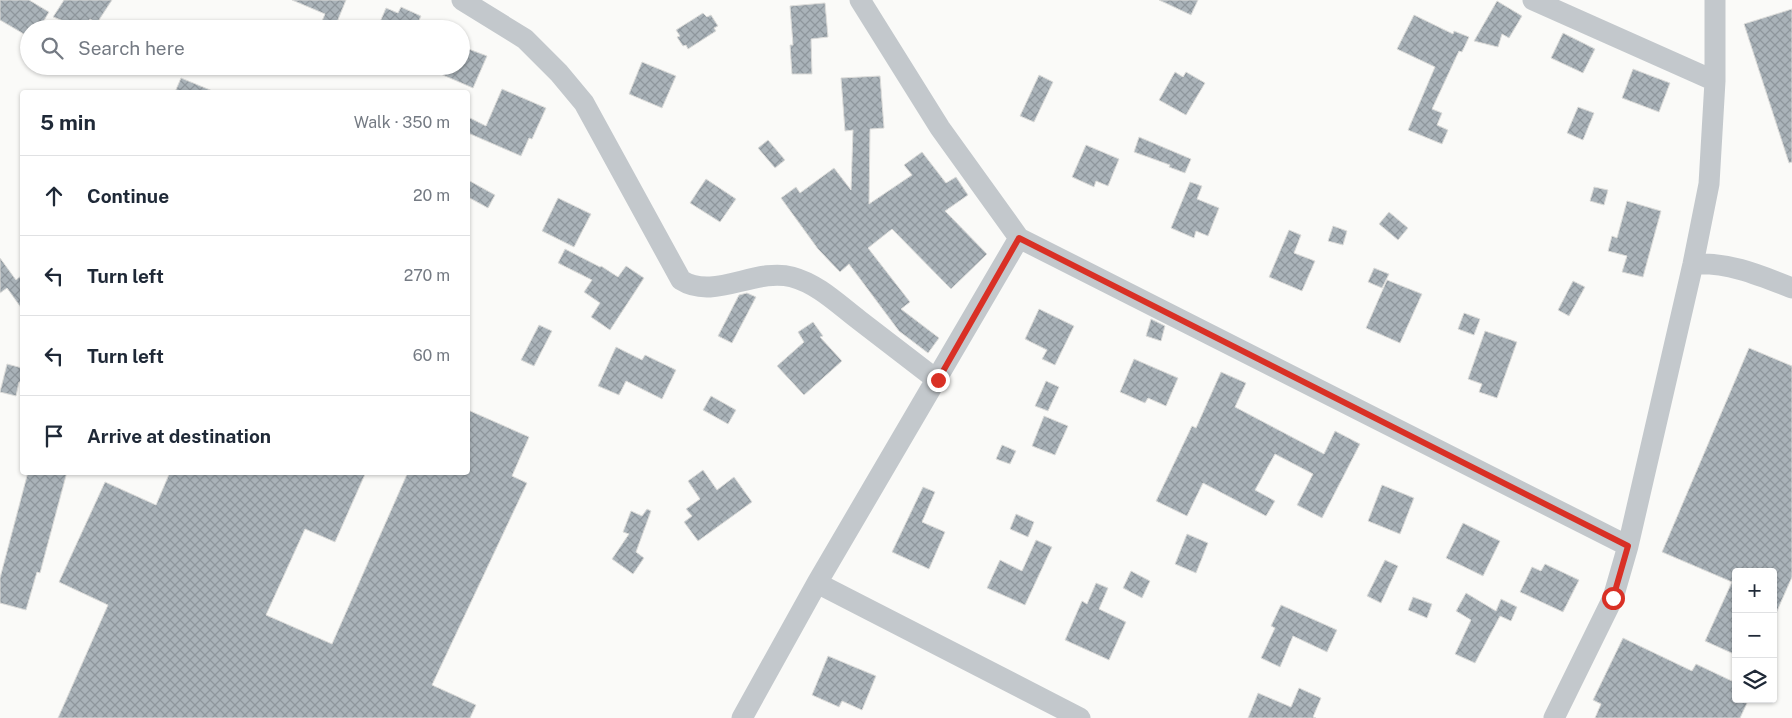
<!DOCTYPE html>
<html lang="en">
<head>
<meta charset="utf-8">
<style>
  :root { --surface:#fff; --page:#f2f2f3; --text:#1f2937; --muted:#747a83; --line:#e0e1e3 }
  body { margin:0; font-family:"Public Sans",sans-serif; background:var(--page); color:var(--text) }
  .controls { position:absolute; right:15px; bottom:15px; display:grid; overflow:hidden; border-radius:5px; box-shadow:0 1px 4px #0004 }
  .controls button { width:45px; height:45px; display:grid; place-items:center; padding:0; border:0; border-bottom:1px solid var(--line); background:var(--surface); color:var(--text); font:25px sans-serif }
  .stop { position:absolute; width:15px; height:15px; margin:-11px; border:4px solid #d93025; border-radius:50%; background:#fff }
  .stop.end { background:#d93025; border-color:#fff; box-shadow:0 1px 5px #0008 }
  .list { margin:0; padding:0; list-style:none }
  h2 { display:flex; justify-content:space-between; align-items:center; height:65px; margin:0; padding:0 20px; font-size:21px }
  h2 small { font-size:16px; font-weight:400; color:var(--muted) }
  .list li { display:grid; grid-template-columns:32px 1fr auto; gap:15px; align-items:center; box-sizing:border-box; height:80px; padding:0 20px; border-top:1px solid var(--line) }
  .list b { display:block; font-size:19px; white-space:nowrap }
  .list em { font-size:16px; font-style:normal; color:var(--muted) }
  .icon { flex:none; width:28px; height:28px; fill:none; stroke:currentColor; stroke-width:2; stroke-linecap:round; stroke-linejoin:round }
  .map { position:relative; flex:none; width:1792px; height:718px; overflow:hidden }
  .search { position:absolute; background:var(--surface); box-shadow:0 1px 4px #0004; left:20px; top:20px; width:450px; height:55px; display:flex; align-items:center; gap:12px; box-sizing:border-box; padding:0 18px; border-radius:28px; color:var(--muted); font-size:19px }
  .panel { position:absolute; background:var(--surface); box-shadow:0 1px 4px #0004; left:20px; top:90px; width:450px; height:385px; border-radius:5px }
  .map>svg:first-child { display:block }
</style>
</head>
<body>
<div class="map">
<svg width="1792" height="718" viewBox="0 0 1792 718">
  <defs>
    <pattern id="building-cross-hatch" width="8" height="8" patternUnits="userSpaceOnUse" patternTransform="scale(1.25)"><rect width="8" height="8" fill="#aab3b9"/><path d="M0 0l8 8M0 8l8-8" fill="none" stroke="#8e969c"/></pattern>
  </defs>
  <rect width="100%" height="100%" fill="#fafaf8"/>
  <path fill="url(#building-cross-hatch)" stroke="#dcdcda" d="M0 0H29L49 12 39 29H29V37L0 20Z
    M64 0H112L97 23 90 19 85 29 53 17Z
    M292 0H346L335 27 322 21 325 14Z
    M1159 0H1198L1191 15Z
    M1497 1 1522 16 1509 38 1502 34 1498 47 1474 41Z
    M825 3 828 37 811 39 812 74H792L790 45H793L790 6Z
    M401 7 421 16 415 29H377L386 8 398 13Z
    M1792 9V162L1789 163 1744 24Z
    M703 13 707 17 711 15 718 26 714 28 716 31 688 49 686 45 683 46 677 37 680 36 676 30Z
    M1414 15 1453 34 1454 31 1469 37 1462 52 1459 51 1432 109 1442 113 1437 125 1448 130 1442 144 1408 130 1435 67 1397 49Z
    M1563 33 1595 49 1583 73 1551 58Z
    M466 48 487 56 473 88 422 66H461V58Z
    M642 62 676 76 662 108 629 94Z
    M1633 69 1670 83 1659 112 1622 98Z
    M1175 72 1183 77 1186 72 1205 83 1186 115 1159 100Z
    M1039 75 1053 82 1034 122 1020 116Z
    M880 76 884 128 870 129 869 204 912 175 904 165 922 152 946 183 956 177 968 195 945 211 987 254 951 289 892 229 868 248 910 302 901 309 939 338 928 353 899 331 849 264 840 272 818 249 781 198 796 187 800 193 834 168 851 190 853 130 845 131 841 78Z
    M181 78 215 92H175Z
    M502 89 546 108 532 139 529 138 521 156 468 133V117L486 126Z
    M1578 107 1594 113 1583 140 1567 133Z
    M1139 137 1191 159 1185 173 1169 167 1170 165 1134 152Z
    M768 140 785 160 775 168 758 148Z
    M1086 145 1119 159 1108 186 1096 181 1094 187 1072 177Z
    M706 179 736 199 720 222 690 203Z
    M468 180 495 195 488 208 468 197Z
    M1190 182 1202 186 1197 199 1219 208 1208 236 1196 231 1194 238 1171 228Z
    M1594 187 1608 190 1604 205 1590 201Z
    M558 198 591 214 574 247 542 231Z
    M1627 201 1661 211 1643 277 1622 272 1627 256 1608 251 1612 236 1617 238Z
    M1389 212 1408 228 1398 240 1379 224Z
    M1333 226 1347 231 1343 245 1328 241Z
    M1289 230 1301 235 1294 253 1315 261 1302 291 1269 277Z
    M565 249 600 267 601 266 618 277 626 266 644 278 610 330 591 317 600 303 584 292 592 280 558 263Z
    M0 258 16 280 22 275V309L7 288 0 293Z
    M1374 268 1389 274 1382 288 1368 282Z
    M1387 280 1422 294 1400 343 1366 328Z
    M1573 281 1585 287 1569 316 1558 310Z
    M747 293 756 297 732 343 718 336 739 295Z
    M1039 309 1074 326 1055 365 1042 359 1047 350 1025 339Z
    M1464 313 1480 319 1474 335 1458 329Z
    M1151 319 1165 326 1161 341 1146 336Z
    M813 322 823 336 820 337 842 361 804 395 777 366 804 342 798 332Z
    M539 325 552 331 534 366 521 360Z
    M1485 331 1517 342 1497 398 1479 392 1482 384 1468 379Z
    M616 347 642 360 645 355 676 370 662 399 626 381 619 395 598 386Z
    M1749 348 1792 366V577L1773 620V572H1736V655L1705 641 1732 582 1662 552Z
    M1134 359 1178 378 1166 406 1148 398 1145 403 1120 392Z
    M7 364 22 368V382H19L16 396 0 392Z
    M1221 372 1246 383 1235 407 1324 454 1335 431 1360 444 1322 518 1297 505 1313 474 1275 454 1255 490 1275 501 1266 516 1203 483 1187 516 1156 501 1192 426 1196 428Z
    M1046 381 1059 387 1048 411 1035 406Z
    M711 396 736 410 728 424 703 410Z
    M468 410 529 437 512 476 527 483 432 685 476 705 470 718H58L108 605 59 582 105 482 156 505 170 472H366L335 542 305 529 266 615 332 644 408 472H468Z
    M1044 416 1068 426 1055 455 1032 446Z
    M1002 445 1016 451 1010 464 996 459Z
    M703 470 717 490 734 477 752 502 698 541 684 522 692 516 686 509 700 499 688 481Z
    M28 472H67L40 573 37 572 26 610 0 603V578Z
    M1382 485 1414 498 1400 534 1368 521Z
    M923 487 935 492 922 522 945 532 929 569 892 552Z
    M647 509 651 511 636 552 644 558 633 574 612 559 629 534 623 532 631 511 642 516Z
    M1016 514 1034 522 1028 537 1010 529Z
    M1463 523 1500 541 1483 576 1446 558Z
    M1187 534 1208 543 1196 573 1175 564Z
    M1036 540 1052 547 1025 605 987 588 1000 560 1022 571Z
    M1385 560 1398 566 1381 603 1367 596Z
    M1545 564 1579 580 1563 612 1520 592 1532 567 1541 571Z
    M1131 571 1150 581 1142 598 1123 588Z
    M1096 583 1108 588 1099 609 1126 622 1109 660 1065 640 1082 601 1087 604Z
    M1466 593 1496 611 1501 599 1517 607 1511 621 1500 616 1475 663 1455 654 1471 620 1456 611Z
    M1413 597 1432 604 1427 618 1408 610Z
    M1281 605 1337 630 1327 652 1293 636 1280 667 1261 658 1275 628 1271 626Z
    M1623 638 1692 671 1696 664 1736 683V699H1749L1740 718H1595L1601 704 1593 700Z
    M828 656 876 676 862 710 842 701 839 707 812 695Z
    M1299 688 1321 698 1313 717 1316 718H1248L1258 693 1291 707Z"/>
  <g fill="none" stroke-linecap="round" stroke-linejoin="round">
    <path stroke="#c3c8cc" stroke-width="21" d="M462 0 525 39 559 73 584 103 681 280C714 301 756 267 792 277 818 284 838 304 859 320 885 340 911 360 937 380
      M860 0 940 128 1019 238 1628 546
      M1533 0 1715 81
      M1693 264C1729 262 1759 275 1792 288
      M817 583 1080 718
      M742 718 817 583 1019 238
      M1554 718 1613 598 1628 546 1693 264 1709 184 1715 81V0"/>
  </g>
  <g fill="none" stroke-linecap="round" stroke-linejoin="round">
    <path stroke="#d93025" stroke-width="6" d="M938 380 1019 238 1628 546 1613 598"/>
  </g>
</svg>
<div class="controls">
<button>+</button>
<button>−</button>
<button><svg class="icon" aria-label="layers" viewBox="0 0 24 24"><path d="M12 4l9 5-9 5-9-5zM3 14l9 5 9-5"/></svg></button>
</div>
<div class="stop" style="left:1613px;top:598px"></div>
<div class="stop end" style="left:938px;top:380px"></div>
<div class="search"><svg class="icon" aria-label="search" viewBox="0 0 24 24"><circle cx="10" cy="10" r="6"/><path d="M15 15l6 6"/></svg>Search here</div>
<section class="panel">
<h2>5 min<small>Walk · 350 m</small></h2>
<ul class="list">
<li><svg class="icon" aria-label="ahead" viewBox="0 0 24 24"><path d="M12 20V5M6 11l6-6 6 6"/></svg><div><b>Continue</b></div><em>20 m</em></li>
<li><svg class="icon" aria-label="left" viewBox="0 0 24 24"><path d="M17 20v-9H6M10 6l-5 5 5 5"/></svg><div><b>Turn left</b></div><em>270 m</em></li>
<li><svg class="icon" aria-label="left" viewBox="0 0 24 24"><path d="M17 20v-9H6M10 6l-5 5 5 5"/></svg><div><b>Turn left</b></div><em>60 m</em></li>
<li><svg class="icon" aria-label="arrive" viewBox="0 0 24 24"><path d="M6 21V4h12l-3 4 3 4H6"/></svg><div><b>Arrive at destination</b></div></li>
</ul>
</section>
</div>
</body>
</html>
